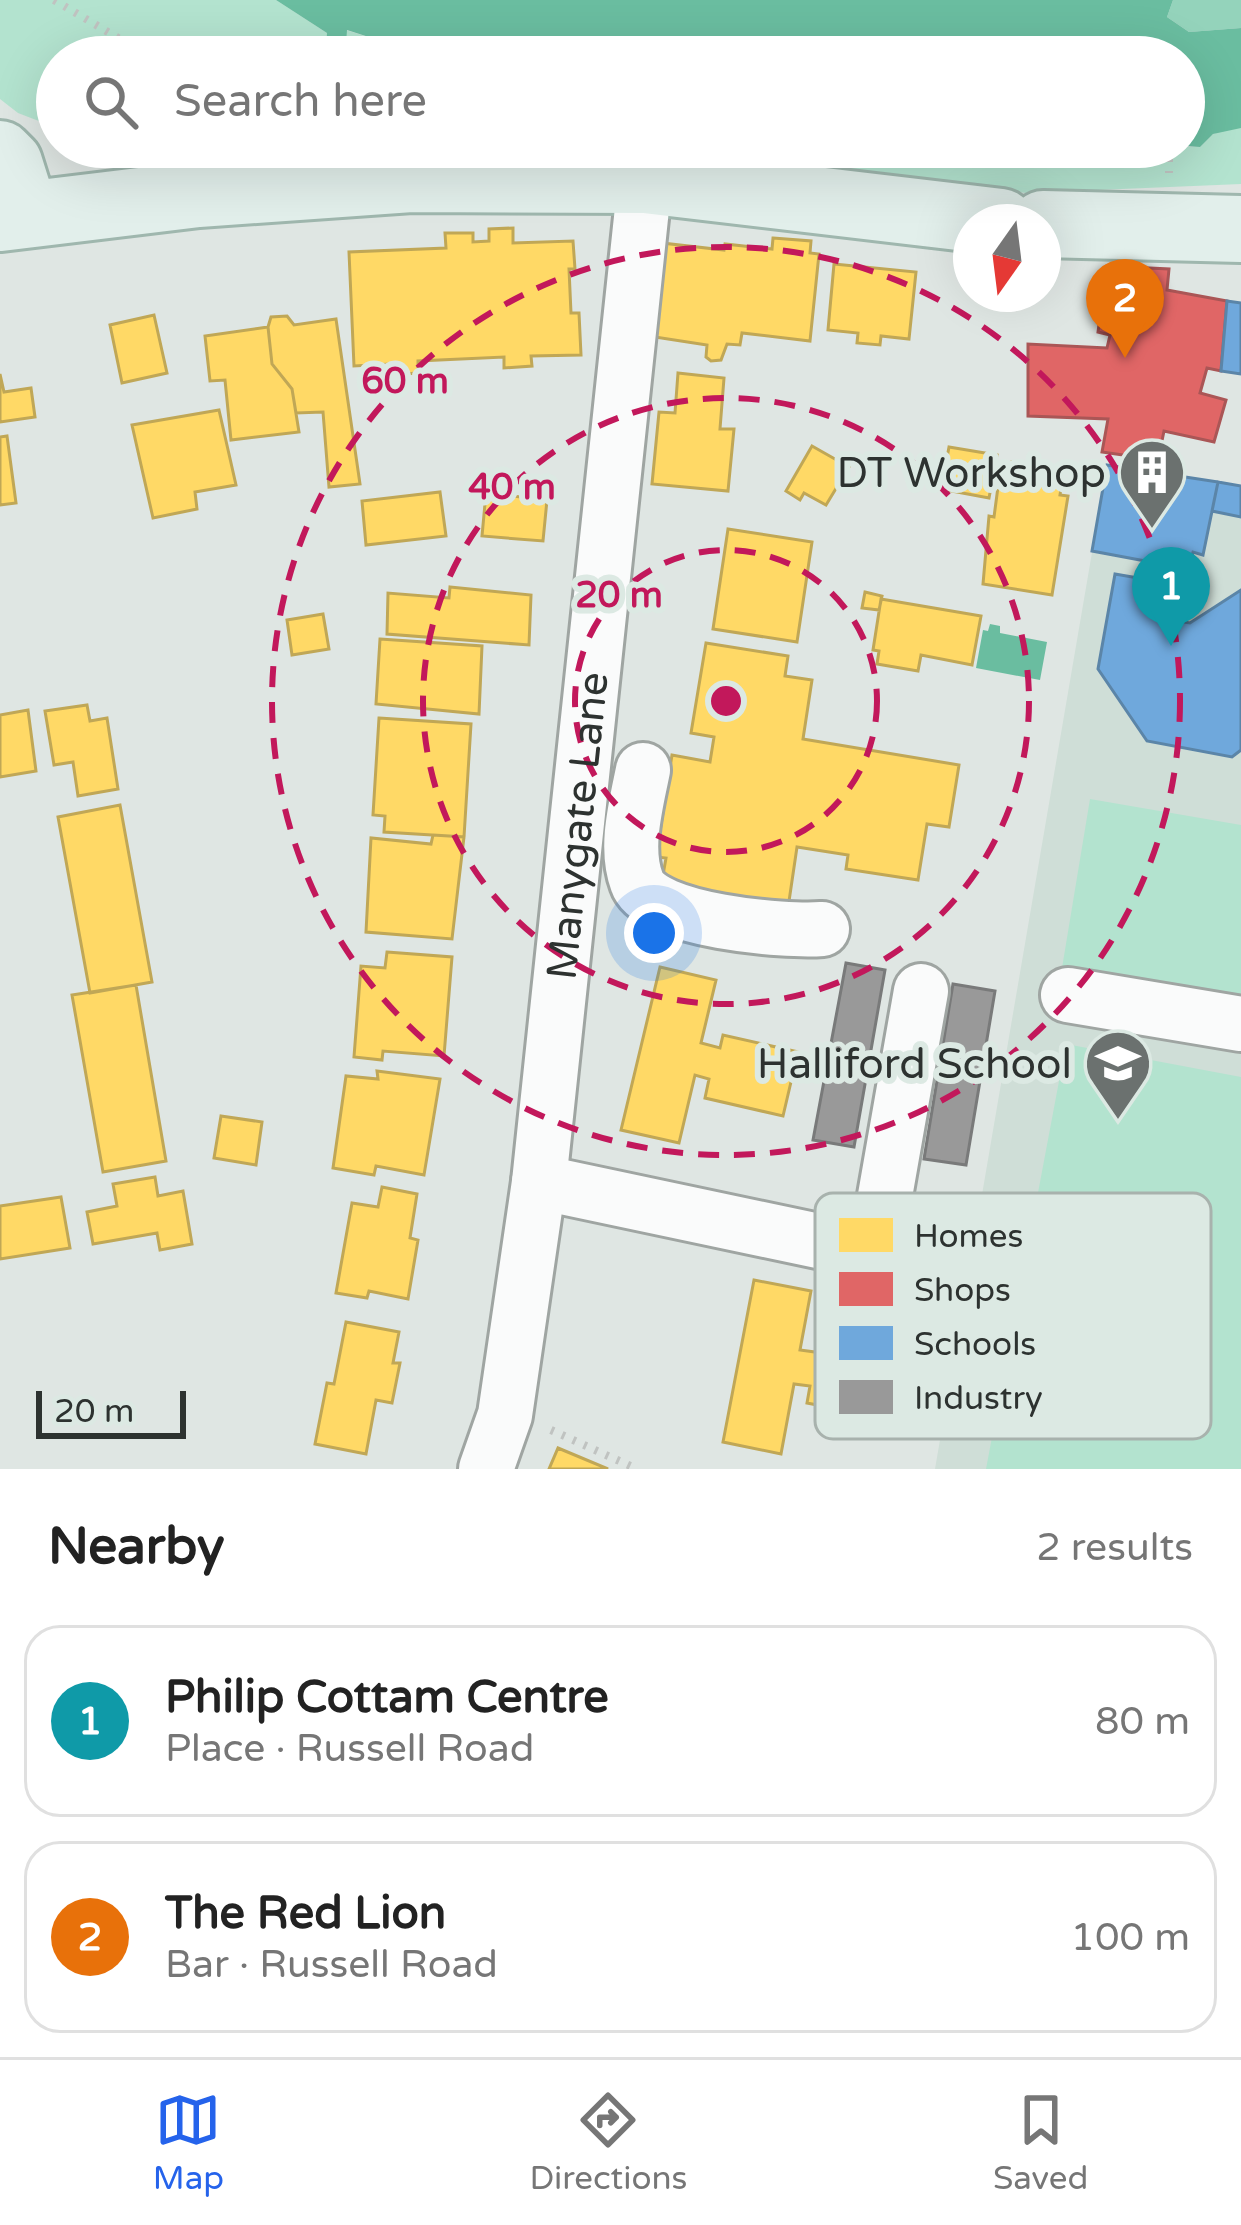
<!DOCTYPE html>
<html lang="en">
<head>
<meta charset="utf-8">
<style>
  :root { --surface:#fff; --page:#f2f2f2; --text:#222; --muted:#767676; --line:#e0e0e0; --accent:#2563eb }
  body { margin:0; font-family:"Varela Round",sans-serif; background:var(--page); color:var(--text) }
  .compass { position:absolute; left:953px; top:204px; width:108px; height:108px; border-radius:50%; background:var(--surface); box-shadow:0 12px 48px #0002; rotate:194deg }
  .scale { position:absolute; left:36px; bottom:30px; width:150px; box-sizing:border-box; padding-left:12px; border:6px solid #2d3230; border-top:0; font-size:33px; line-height:42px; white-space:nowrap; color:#2d3230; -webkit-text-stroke:9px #dce9e3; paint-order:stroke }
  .you { position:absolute; left:654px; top:933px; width:42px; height:42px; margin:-30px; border:9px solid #fff; border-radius:50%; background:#1a73e8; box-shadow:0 0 0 18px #1a73e833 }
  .badge { display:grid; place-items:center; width:78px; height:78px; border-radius:50%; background:var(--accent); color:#fff; font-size:39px; font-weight:700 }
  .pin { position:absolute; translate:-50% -99px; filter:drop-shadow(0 3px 6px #0008) }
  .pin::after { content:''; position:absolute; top:63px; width:42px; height:36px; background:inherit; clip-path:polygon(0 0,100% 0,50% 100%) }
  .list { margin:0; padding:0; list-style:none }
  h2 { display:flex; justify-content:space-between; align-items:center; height:156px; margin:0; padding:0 48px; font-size:51px }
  h2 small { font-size:39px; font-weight:400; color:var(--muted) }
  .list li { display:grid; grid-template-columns:78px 1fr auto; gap:36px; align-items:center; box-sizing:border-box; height:192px; margin:0 24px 24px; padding:0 24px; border:3px solid var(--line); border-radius:36px }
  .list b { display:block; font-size:45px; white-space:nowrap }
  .list p { margin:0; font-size:39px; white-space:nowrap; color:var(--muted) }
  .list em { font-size:39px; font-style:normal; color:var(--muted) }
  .icon { flex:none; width:66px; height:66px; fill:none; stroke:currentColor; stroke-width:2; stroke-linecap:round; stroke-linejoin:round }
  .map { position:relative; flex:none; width:1241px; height:1469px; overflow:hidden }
  .search { position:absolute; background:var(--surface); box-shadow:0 12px 48px #0002; left:36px; right:36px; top:36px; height:132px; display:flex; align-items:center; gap:30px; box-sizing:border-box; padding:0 42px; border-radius:66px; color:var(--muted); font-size:45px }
  .sheet { height:588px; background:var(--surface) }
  nav { display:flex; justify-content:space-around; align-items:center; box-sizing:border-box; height:168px; border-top:3px solid var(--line); background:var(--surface); font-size:33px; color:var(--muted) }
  nav a { display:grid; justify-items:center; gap:6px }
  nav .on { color:var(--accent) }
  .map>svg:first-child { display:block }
</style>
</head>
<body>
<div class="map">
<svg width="1241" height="1469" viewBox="0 0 1241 1469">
  <rect width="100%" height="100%" fill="#dfe6e3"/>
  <path fill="#cfded7" d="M1107 465 1241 486V1469H935Z"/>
  <path fill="#b3e3cf" d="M0 0H276L327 33 325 57H57V128L18 113 0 99Z
    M346 30 431 57H345Z
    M1234 127 1241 128V184L1026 193 933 182 236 166 134 158 107 147H1200L1213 134Z
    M1090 799 1241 825V999L1062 968Z
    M1066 1044 1241 1077V1469H986Z"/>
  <path fill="#94d3bb" d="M1173 0H1241V28L1189 32 1167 17Z"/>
  <path fill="#6abda0" d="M276 0H1173L1167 17 1189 32 1241 28V128L1213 134 1200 147 1184 146V57H431L347 30 345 57H325L327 33Z
    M990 624 1000 626V633L1047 642 1040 680 976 668 983 630 988 631Z"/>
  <path fill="#ffd966" stroke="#c0a756" stroke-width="3" d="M513 228V243L573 241 575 269H569L571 313H579L581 355 531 356 532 366 504 368V357L418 361V373L390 375V364L354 366 349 252 446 248 445 233H473V242L489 241V229Z
    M773 238 811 241 810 253 819 254 810 341 742 333 740 345 727 344 721 360 711 361 706 357 707 345 642 335 653 242 724 250 725 244 772 249Z
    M834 264 916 272 909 339 881 336 880 345 857 343 858 333 828 330Z
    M154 315 167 373 122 383 110 325Z
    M287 316 294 325 336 319 360 484 329 487 323 412 296 413 292 389 272 364 268 327 271 317Z
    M268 327 272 364 292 389 299 432 231 440 225 380 210 381 205 336Z
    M678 373 724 378 720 429H734L728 491 652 484 659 412 675 413Z
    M0 374 4 392 31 388 35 417 0 422Z
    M219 410 236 485 195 492 197 509 153 518 132 425Z
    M7 436 16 503 0 505V437Z
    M812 446 849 467 826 505 804 493 800 500 786 491Z
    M949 447 997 455 989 498 941 489Z
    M1012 462 1064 471 1060 495 1068 496 1052 595 983 584 989 516 994 517 998 487 1008 488Z
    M440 492 446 536 366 545 362 501Z
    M486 493 547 500 543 541 482 536Z
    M728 529 812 542 797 642 713 629Z
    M450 587 531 595 529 645 387 634 388 593 449 598Z
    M865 592 882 596 879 610 862 608Z
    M881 599 981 616 972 665 921 655 918 671 877 664 879 651 873 650Z
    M323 614 329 649 292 655 287 620Z
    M380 639 482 646 479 714 376 704Z
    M706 643 788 656 785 676 812 680 803 739 959 765 949 827 927 824 918 880 846 869 848 855 797 847 788 908 660 892 666 858 656 857 672 755 710 762 714 737 691 733Z
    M87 705 90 721 107 718 118 789 78 796 73 762 54 765 45 711Z
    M28 710 36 771 0 777V715Z
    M379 718 471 724 464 837 384 832 385 816 373 815Z
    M120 805 152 982 90 993 58 817Z
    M433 835 464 837 452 939 366 932 371 838 431 844Z
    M387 952 452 957 444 1056 383 1051 382 1060 354 1057 361 966 385 968Z
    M660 967 716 980 701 1043 720 1048 723 1035 798 1052 783 1116 705 1098 709 1079 695 1075 679 1143 621 1130Z
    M136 985 166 1161 103 1172 72 995Z
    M377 1071 440 1079 424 1175 376 1166 374 1175 333 1168 346 1076 378 1079Z
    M221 1116 262 1122 256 1165 214 1158Z
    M155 1177 158 1196 183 1191 192 1244 160 1250 157 1233 93 1244 87 1212 117 1206 113 1184Z
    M382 1187 417 1194 410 1238 418 1240 408 1299 369 1291 367 1298 336 1293 352 1203 378 1207Z
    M61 1197 70 1248 0 1259V1206Z
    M754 1280 811 1291 800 1350 815 1352 817 1343 896 1359 884 1418 807 1403 810 1386 794 1384 781 1454 723 1442Z
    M346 1322 399 1332 393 1363H400L392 1403 376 1400 366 1454 315 1444 327 1383 334 1384Z
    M558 1448 608 1469H549Z"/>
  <path fill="#e06666" stroke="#aa5656" stroke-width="3" d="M1107 266 1169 269 1167 290 1227 301 1221 371 1207 368 1200 393 1226 400 1214 442 1164 431 1158 460 1102 452 1108 419 1028 416V344L1107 348 1110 335 1098 332Z"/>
  <path fill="#6fa8dc" stroke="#5b85a8" stroke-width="3" d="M1227 301 1241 303V374L1221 371Z
    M1107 465 1218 482 1203 555 1193 552 1188 569 1092 551Z
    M1218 482 1241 486V517L1212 511Z
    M1115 574 1184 586 1177 621 1190 623 1241 590V750L1232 757 1147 741 1098 669Z"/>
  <path fill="#999" stroke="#797a7a" stroke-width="3" d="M846 963 885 970 854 1147 813 1140Z
    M953 984 995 991 966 1165 924 1159Z"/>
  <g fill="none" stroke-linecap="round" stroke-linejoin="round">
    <defs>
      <g id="minor">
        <path d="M643 770C636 805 624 848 637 882 650 921 786 932 822 929"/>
        <path d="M1068 995 1241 1024"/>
        <path d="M539 1182 875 1253 921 991"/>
        <path id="s1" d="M486 1469 505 1415 539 1182 645 180"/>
      </g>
      <path id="major" d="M0 154 9 163 25 214
        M0 218 198 194 411 179 645 180 1001 222
        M1043 224 1241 229"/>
    </defs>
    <use href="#minor" stroke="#9fa5a2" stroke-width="60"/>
    <use href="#major" stroke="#9fb7ae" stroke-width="72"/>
    <path stroke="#c0c3c1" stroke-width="8" stroke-dasharray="3 9" stroke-linecap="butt" d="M54 0 150 57
      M1169 147V173
      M551 1430 637 1469"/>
    <use href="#minor" stroke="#fafbfb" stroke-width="54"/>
    <use href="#major" stroke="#e2efeb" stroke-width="66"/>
  </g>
  <g fill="none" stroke="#c2185b" stroke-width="6" stroke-dasharray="21 15">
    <circle cx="726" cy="701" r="151"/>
    <circle cx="726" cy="701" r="303"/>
    <circle cx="726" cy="701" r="454"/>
  </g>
  <defs>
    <symbol id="building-pin" viewBox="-11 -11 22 30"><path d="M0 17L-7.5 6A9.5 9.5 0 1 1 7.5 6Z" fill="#6b716f" stroke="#dce9e3"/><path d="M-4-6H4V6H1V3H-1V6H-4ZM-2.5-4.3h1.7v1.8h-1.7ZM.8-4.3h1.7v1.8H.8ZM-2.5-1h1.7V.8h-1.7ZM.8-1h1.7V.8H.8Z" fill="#fff"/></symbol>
    <symbol id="school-pin" viewBox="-11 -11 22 30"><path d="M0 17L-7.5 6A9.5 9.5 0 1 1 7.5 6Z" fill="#6b716f" stroke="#dce9e3"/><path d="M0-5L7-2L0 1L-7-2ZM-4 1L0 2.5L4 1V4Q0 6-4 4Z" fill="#fff"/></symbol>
  </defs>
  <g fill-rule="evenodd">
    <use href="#building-pin" x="1114" y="434" width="76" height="104"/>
    <use href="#school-pin" x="1080" y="1025" width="76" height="104"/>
  </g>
  <g text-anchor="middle" stroke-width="12" stroke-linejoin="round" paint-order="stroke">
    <g font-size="42" fill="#2d3230" stroke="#dce9e3" text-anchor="end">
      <text x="1106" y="487">DT Workshop</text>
      <text x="1072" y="1078">Halliford School</text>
    </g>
    <g font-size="42" fill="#2d3230" stroke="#dce9e3">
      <text dy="15" stroke="none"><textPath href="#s1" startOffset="651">Manygate Lane</textPath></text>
    </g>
  </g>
  <rect x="815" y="1193" width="396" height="246" rx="18" fill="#dce9e3" stroke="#a8b2ad" stroke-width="3"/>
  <rect x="839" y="1218" width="54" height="34" fill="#ffd966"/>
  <rect x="839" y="1272" width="54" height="34" fill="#e06666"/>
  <rect x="839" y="1326" width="54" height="34" fill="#6fa8dc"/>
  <rect x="839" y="1380" width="54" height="34" fill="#999"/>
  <g font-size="33" fill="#2d3230">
    <text x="914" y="1247">Homes</text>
    <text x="914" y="1301">Shops</text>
    <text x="914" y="1355">Schools</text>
    <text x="914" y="1409">Industry</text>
  </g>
  <circle cx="726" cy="701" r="18" fill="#c2185b" stroke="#dce9e3" stroke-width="6"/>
  <g font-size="36" text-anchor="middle" font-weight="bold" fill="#c2185b" stroke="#dce9e3" stroke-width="12" stroke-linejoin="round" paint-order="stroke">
    <text x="405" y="393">60 m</text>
    <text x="512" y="499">40 m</text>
    <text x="619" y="607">20 m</text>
  </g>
</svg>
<svg class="compass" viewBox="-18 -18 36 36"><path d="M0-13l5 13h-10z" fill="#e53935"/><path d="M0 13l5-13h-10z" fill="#767676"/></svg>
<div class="scale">20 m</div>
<div class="you"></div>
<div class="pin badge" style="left:1171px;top:646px;background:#0f9aa8">1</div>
<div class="pin badge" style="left:1125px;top:358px;background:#e8710a">2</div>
<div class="search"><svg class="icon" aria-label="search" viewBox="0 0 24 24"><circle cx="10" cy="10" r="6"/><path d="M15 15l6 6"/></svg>Search here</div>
</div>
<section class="sheet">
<h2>Nearby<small>2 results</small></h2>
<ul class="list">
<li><span class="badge" style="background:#0f9aa8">1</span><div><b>Philip Cottam Centre</b><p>Place · Russell Road</p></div><em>80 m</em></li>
<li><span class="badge" style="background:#e8710a">2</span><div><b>The Red Lion</b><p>Bar · Russell Road</p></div><em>100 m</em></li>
</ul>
</section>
<nav>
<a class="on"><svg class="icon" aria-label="map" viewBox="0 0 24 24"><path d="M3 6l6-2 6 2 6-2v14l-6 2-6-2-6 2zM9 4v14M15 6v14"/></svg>Map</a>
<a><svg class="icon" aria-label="directions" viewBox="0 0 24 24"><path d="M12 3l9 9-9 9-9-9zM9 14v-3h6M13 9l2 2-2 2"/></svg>Directions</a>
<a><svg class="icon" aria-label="saved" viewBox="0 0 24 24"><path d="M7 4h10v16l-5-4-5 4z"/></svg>Saved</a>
</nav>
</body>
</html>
